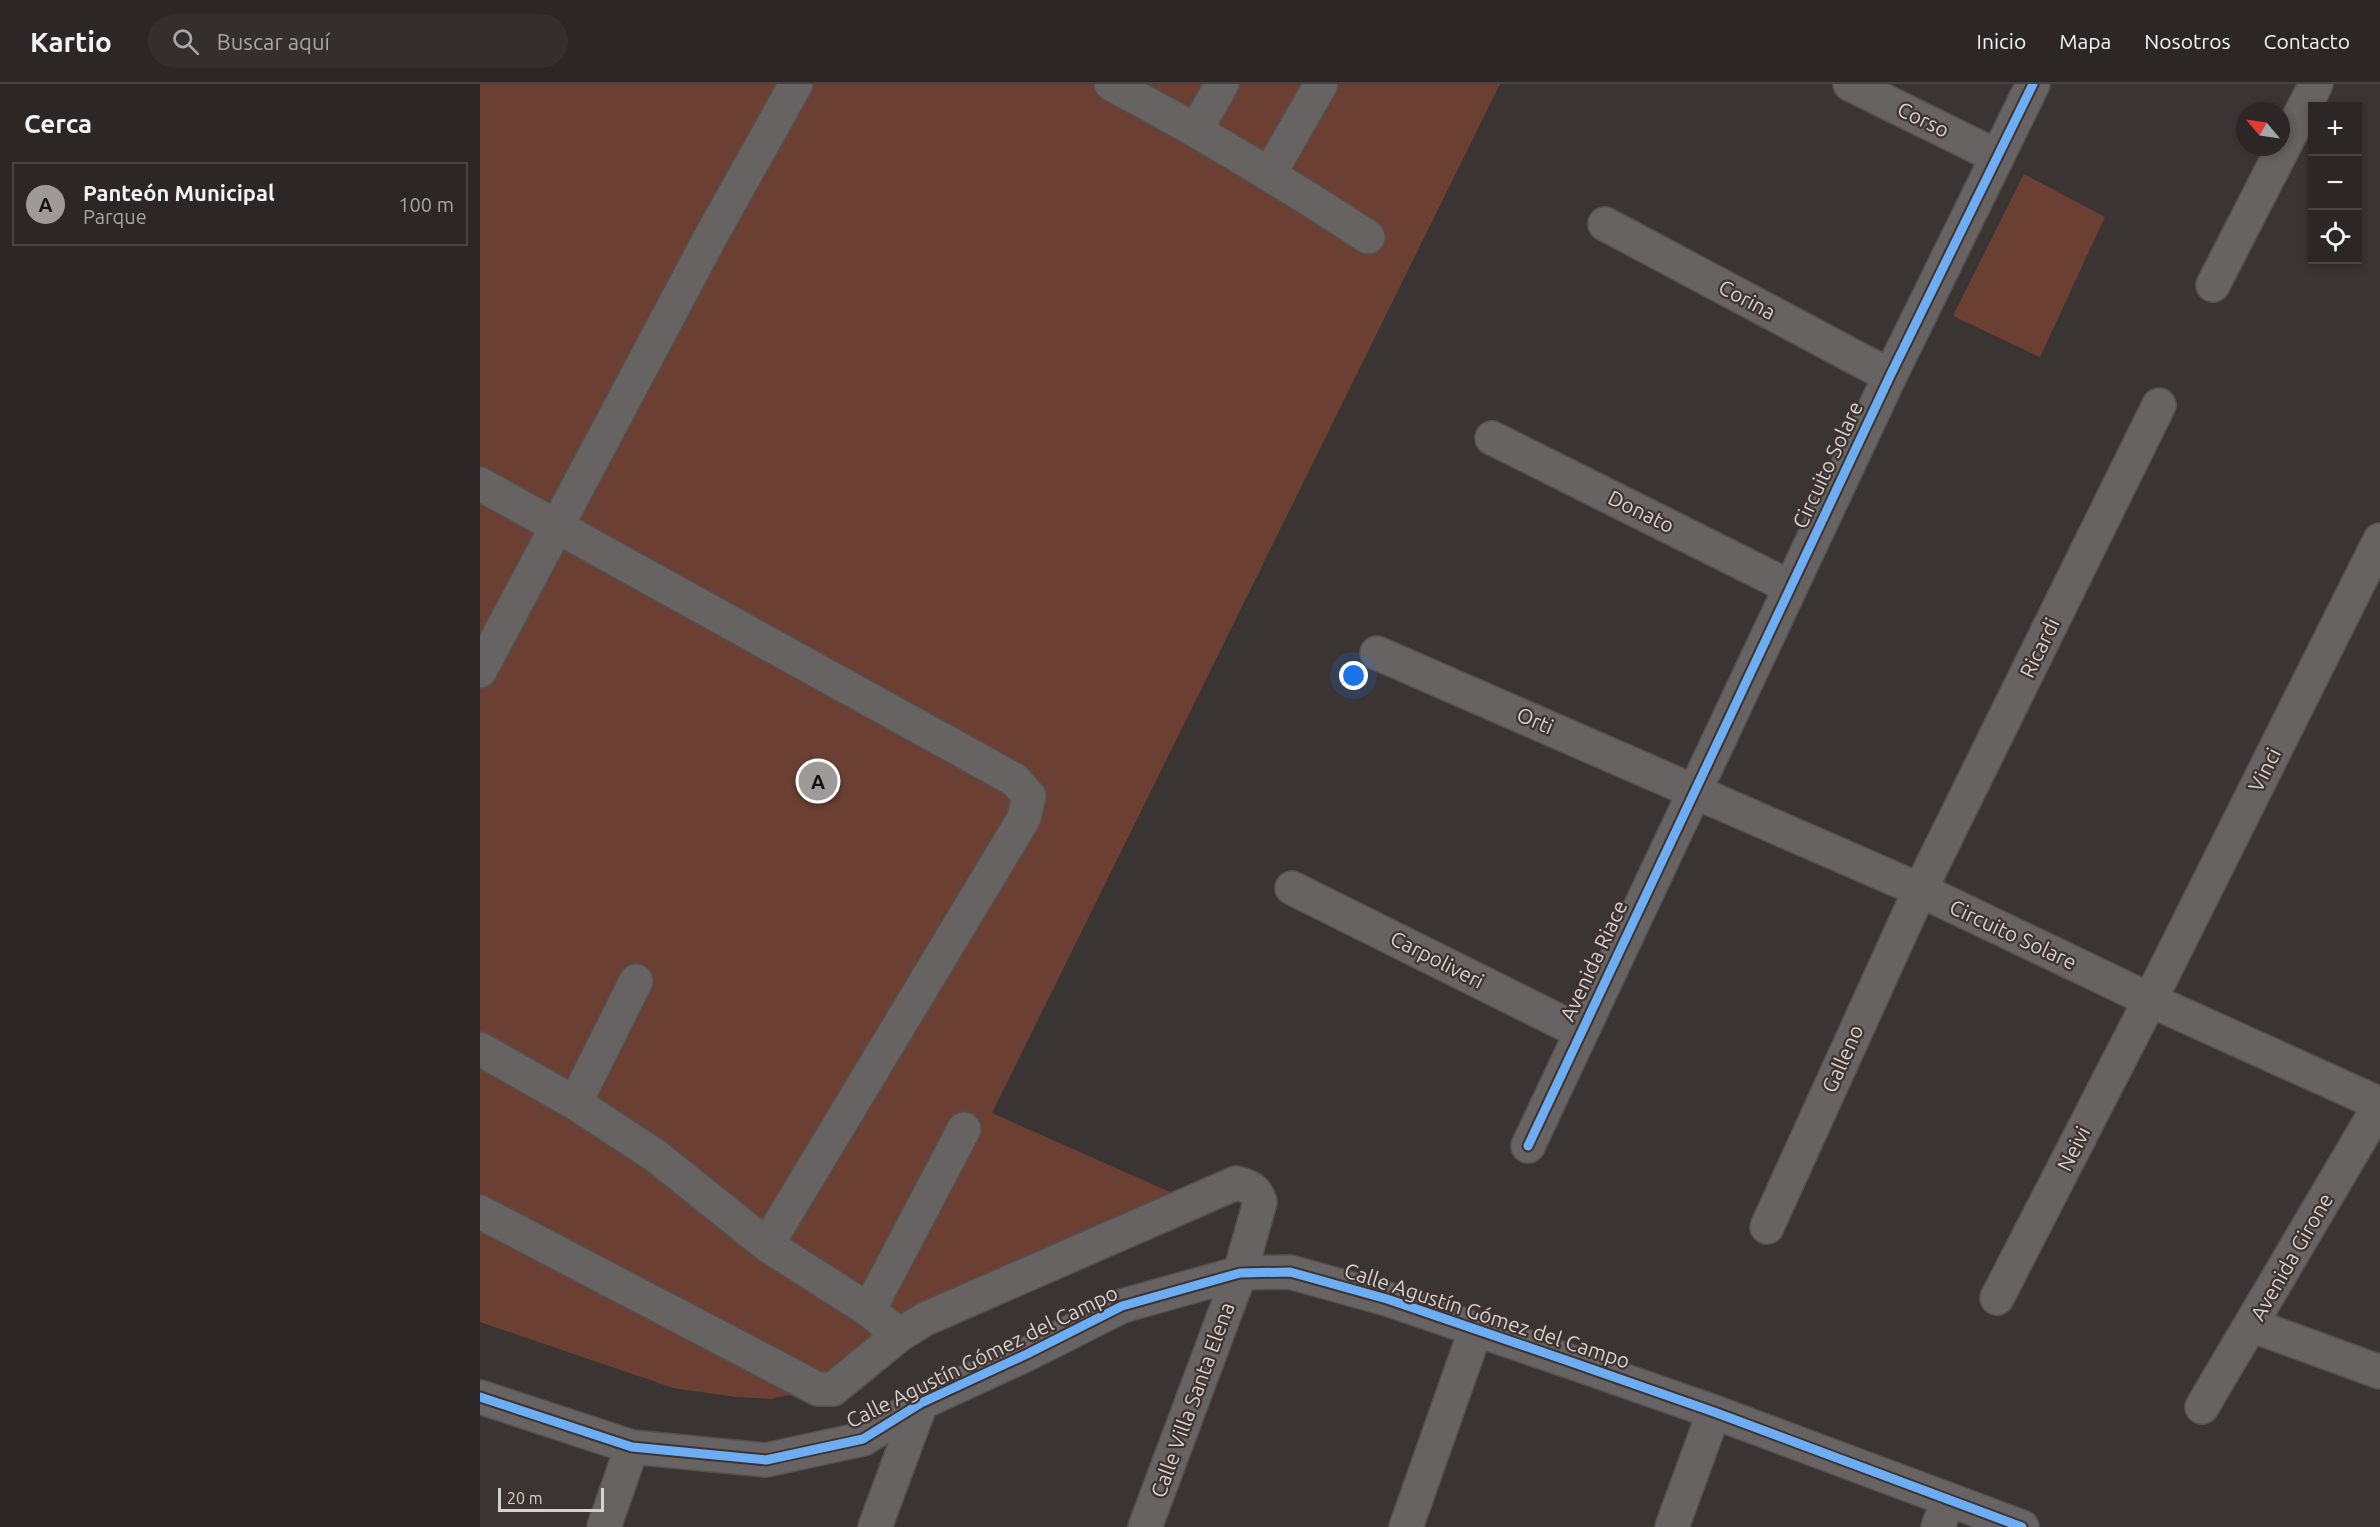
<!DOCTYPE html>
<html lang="es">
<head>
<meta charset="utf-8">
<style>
  :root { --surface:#2c2726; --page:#342f2e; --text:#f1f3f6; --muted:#a6a5a7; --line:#484443; --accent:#9f9998 }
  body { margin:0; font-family:Ubuntu,sans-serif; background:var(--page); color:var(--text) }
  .controls { position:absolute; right:18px; top:18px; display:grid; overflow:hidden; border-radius:0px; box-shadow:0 3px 9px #0003 }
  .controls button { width:54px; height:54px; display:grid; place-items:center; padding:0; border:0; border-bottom:2px solid var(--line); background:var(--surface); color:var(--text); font:30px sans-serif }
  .compass { position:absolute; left:1756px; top:18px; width:54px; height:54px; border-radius:50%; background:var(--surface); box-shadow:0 3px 9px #0003; rotate:299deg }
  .scale { position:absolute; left:18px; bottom:15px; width:106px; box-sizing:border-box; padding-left:6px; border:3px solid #d6d0ce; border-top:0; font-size:16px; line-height:21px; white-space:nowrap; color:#d6d0ce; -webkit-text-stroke:4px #3d3330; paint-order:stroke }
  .you { position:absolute; left:874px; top:592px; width:21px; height:21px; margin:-15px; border:4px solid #fff; border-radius:50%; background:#1a73e8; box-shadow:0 0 0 9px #1a73e833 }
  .badge { display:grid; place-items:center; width:39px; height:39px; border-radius:50%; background:var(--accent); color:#111; font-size:20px; font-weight:700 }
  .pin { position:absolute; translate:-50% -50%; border:3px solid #fff; box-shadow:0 2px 6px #0006 }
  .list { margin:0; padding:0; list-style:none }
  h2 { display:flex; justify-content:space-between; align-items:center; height:78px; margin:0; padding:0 24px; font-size:26px }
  h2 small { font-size:20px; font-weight:400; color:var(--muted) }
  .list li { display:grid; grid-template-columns:39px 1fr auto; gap:18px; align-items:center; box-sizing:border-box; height:84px; margin:0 12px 12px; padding:0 12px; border:2px solid var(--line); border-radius:0px }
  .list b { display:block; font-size:22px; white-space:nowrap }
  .list p { margin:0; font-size:20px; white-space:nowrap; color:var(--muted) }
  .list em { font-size:20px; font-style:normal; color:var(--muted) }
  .icon { flex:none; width:33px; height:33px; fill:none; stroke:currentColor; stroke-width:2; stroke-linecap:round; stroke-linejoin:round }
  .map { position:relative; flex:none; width:1900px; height:1443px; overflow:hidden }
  header { display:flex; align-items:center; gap:36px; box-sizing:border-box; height:84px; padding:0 30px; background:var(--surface); border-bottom:2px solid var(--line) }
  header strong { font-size:28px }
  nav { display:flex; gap:33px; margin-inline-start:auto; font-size:21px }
  .search { width:420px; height:54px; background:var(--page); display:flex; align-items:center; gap:15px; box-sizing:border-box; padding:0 21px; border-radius:33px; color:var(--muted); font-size:22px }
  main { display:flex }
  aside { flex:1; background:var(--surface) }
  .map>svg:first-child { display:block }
</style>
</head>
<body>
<header>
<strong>Kartio</strong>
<div class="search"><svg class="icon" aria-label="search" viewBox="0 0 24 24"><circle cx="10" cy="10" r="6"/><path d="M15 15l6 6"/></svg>Buscar aquí</div>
<nav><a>Inicio</a><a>Mapa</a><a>Nosotros</a><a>Contacto</a></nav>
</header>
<main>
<aside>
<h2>Cerca<small></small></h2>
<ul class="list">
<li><span class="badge">A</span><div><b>Panteón Municipal</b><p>Parque</p></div><em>100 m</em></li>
</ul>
</aside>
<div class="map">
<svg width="1900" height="1443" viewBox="0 0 1900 1443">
  <rect width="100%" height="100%" fill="#3a3433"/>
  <path fill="#6b4032" d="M0 0H1020L512 1029 699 1112 348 1303 291 1315 256 1313 193 1304 0 1238Z
    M1544 90 1625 133 1560 273 1473 232Z"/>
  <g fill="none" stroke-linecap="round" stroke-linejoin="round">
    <defs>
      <path id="minor" d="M631 0C720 47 804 98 888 153
        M1370 0 1516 72
        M716 46 742 0
        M790 89 841 0
        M1125 140 1410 292
        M1733 201 1836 0
        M1012 354 1310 503
        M0 400 535 696 549 712 544 734 287 1161
        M897 569 1440 806 1670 916 1900 1020
        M0 587 231 152 316 0
        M812 804 1101 948
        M0 965 95 1019 176 1072 287 1161 389 1226 419 1251
        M95 1019 156 897
        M1048 1062 1410 292 1553 0
        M0 1128 338 1305H353L419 1251 445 1235 756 1099C769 1102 776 1105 780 1118L760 1189 665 1443
        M1287 1143 1440 806 1679 321
        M1517 1214 1670 916 1900 456
        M389 1226 484 1045
        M1771 1241 1900 1288
        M0 1313 152 1363 286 1376 383 1355 441 1319 547 1270 642 1222 760 1189 810 1188 907 1215 1097 1280 1234 1328 1542 1443
        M1722 1323 1900 1021
        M124 1443 152 1363
        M395 1443 441 1319
        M926 1443 996 1245
        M1192 1443 1234 1328
        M1458 1443 1468 1416"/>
    </defs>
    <use href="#minor" stroke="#55504e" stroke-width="36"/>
    <use href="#minor" stroke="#676362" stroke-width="33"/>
    <defs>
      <path id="cycleway" d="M1048 1062 1410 292 1553 0
        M0 1313 152 1363 286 1376 383 1355 441 1319 547 1270 642 1222 760 1189 810 1188 907 1215 1097 1280 1234 1328 1542 1443"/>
    </defs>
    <use href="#cycleway" stroke="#3d3330" stroke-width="13"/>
    <use href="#cycleway" stroke="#6dadf4" stroke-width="9"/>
  </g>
  <g text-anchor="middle" stroke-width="4.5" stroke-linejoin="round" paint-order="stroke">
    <g font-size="21" fill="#d6d0ce" stroke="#3d3330">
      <text transform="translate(1443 36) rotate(26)" y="7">Corso</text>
      <text transform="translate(1267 216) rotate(28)" y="7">Corina</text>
      <text transform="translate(1348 381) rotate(-65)" y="7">Circuito Solare</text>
      <text transform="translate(1161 428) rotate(26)" y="7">Donato</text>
      <text transform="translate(1560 564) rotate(-64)" y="7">Ricardi</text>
      <text transform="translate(1055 637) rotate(23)" y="7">Orti</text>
      <text transform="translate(1785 686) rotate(-63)" y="7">Vinci</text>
      <text transform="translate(1533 851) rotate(25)" y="7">Circuito Solare</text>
      <text transform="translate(957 876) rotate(27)" y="7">Carpoliveri</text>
      <text transform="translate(1114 877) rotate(-65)" y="7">Avenida Riace</text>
      <text transform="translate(1363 975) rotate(-66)" y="7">Galleno</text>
      <text transform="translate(1594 1065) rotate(-63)" y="7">Neivi</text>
      <text transform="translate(1812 1173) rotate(-60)" y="7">Avenida Girone</text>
      <text transform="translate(1007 1232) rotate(18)" y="7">Calle Agustín Gómez del Campo</text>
      <text transform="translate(502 1273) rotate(-26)" y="7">Calle Agustín Gómez del Campo</text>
      <text transform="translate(713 1316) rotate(-70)" y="7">Calle Villa Santa Elena</text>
    </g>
  </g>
</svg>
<div class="controls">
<button>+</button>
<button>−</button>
<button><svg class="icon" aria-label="locate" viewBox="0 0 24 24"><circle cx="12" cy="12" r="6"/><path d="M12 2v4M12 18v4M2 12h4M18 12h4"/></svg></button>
</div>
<svg class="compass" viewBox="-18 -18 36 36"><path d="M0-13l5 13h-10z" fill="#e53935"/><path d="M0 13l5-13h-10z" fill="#a6a5a7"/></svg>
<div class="scale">20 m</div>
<div class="you"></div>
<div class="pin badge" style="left:338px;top:697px">A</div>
</div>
</main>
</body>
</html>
